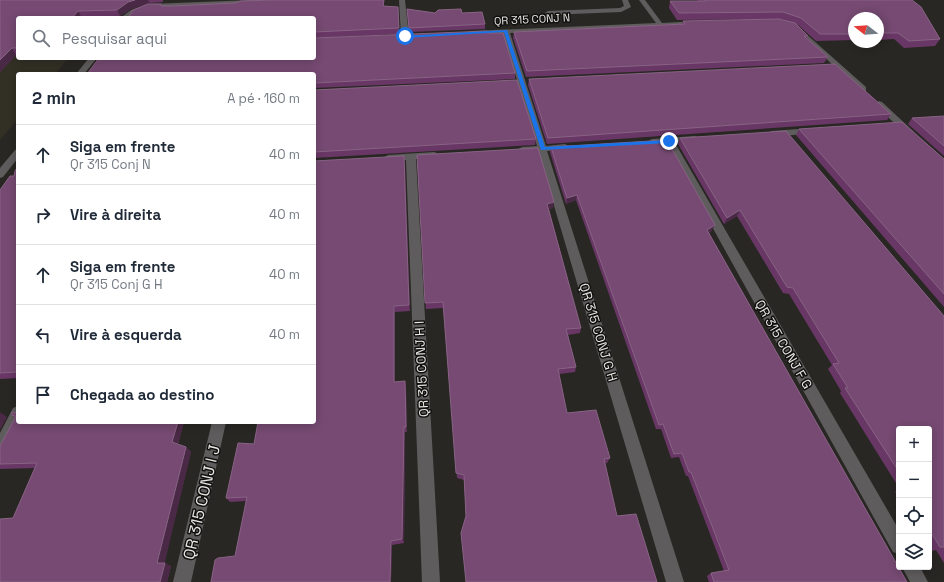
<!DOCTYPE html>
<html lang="pt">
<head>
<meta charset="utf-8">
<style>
  :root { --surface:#fff; --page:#f2f2f3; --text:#1f2937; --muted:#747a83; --line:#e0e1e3 }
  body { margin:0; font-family:"Space Grotesk",sans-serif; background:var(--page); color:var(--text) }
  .controls { position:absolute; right:12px; bottom:12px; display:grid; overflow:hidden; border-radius:4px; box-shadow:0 2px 10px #0003 }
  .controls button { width:36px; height:36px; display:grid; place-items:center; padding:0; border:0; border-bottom:1px solid var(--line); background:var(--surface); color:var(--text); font:20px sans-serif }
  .compass { position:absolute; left:848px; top:12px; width:36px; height:36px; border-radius:50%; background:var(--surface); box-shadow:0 2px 10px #0003; rotate:287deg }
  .stop { position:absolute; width:12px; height:12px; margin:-9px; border:3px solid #1a73e8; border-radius:50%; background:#fff }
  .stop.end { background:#1a73e8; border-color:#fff; box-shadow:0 1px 4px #0008 }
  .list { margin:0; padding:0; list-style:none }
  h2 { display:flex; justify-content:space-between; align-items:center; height:52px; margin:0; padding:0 16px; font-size:17px }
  h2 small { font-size:13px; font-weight:400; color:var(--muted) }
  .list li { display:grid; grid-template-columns:26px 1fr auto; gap:12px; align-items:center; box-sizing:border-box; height:60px; padding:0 16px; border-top:1px solid var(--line) }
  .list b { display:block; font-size:15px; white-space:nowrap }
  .list p { margin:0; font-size:13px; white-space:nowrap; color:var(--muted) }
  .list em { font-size:13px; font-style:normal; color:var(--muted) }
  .icon { flex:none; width:22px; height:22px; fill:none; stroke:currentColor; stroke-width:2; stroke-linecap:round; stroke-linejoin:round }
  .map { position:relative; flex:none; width:944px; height:582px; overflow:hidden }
  .search { position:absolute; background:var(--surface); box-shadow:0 2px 10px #0003; left:16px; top:16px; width:300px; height:44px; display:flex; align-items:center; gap:10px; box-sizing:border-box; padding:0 14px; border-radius:4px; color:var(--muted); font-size:15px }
  .panel { position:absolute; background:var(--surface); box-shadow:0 2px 10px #0003; left:16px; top:72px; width:300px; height:352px; border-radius:4px }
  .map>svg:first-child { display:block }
</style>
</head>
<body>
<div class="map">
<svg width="944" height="582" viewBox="0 0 944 582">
  <rect width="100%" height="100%" fill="#292723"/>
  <path fill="#322f25" d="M0 0H116L101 18H18V58H68L55 74H18V119L0 140Z"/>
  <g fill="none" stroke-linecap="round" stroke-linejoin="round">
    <path fill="#5f5c5d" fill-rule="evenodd" d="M252 0 254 1V3L150 8C140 11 129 18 120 18L131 10 150 4Z
      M399 0H405L409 36 405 38 401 36Z
      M622 0H628L631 7 621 12 548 15 545 13 548 11 620 8 624 6Z
      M639 0H645L662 23 698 21 701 23 698 25 510 33 546 146 565 144 570 147 565 150 547 151 684 582H666L538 152 522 153 517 150 522 147 537 146 503 34 471 35 467 33 471 31 656 23Z
      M796 25 866 87V91H860L794 28 793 27Z
      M89 58H97L84 74H76Z
      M879 101 882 102 913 131 914 133 913 135H907L876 106 875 104Z
      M813 128 817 131 816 133 771 137 767 134 771 131Z
      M695 136 698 137 700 139 698 141 675 143 899 530V554L893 552 666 144 652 145 647 142 652 139Z
      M18 149V158L3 177 0 178V168L15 150Z
      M434 152 437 153 439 155 437 157 416 159 440 582H422L406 160 388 161 383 158 388 155Z
      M18 406V422H21L5 453 0 455V433L13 408Z
      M212 422H226L191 582H173Z
      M902 567H920L928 582H910Z"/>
  </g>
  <path fill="#693765" d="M0 0H163V2L150 3 131 9 120 16 82 18H18V55H16L0 72Z
    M273 0H384V6L398 7 399 34 314 38V18H128L161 4 162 6H173L235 3Z
    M697 0H912L940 39 935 46 904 48 894 39 878 40V18H854V40L816 41 798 25 796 24 808 36 807 38 828 57 824 63 526 77 513 38 514 32 682 24 683 21H788L780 19 677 20 669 8 670 1H698Z
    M407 9 435 13H462L485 24V29L409 32Z
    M488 33 515 73V79L314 88V74Z
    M529 79 891 114 887 120 547 144 528 85Z
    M314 90 536 139 535 145 314 158Z
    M944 116V156L908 124 912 118Z
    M799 129 944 159V307L796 135Z
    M680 138 944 316V563L936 550 932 551 929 546V429H899V488L840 393 841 391 828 369 832 365 789 294 783 293 737 216 724 224 678 144Z
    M551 147 712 230 709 233 907 582H709L707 576 711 573 724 571 688 476H686L679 457 671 458 661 429H656L576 200 566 204 550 152Z
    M417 155 553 208 549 209 581 328 580 333 568 335 576 367 575 372 559 374 567 413 610 458 607 463H605L617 516 657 582 466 516 464 480 457 478 443 308 426 309Z
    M404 156 410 311 395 312V382L406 387 407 432H405L404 543 392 545 391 582H211L235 556 246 501 230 502 226 498Z
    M18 166V378L0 379V190L14 176Z
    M18 413V422H184L178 444 186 447 191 452 164 563 171 566 167 582H0L13 518 35 468 0 469V446L15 418 12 415Z
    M899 490V498L895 492Z"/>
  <path fill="#492945" d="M135 0H148L150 3 131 9 120 16 117 10 128 2Z
    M78 11 82 18H72Z
    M12 48 16 55 0 72V60Z
    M404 156 405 162 410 311 409 305Z
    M577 195 576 200 566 204 567 198Z
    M554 202 553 208 546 210 547 204Z
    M740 210 737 216 724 224 727 218Z
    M715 225 712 230 704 235 707 230Z
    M394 306 395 312V388L394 382Z
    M405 381 406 387 407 432 406 427Z
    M0 412 7 417 0 430Z
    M178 422H184L177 447 172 442Z
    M404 427 405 432 404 543 402 539Z
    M186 447 191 452 164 566 157 563Z
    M391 541 392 545 391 582H390Z
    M165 563 171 566 167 582H160Z"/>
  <path fill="#764a72" stroke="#886384" d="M0 0H135L128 2 117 10 78 11 72 18H18V48H12L0 60Z
    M273 0H384L383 6 398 7 399 28 314 32V18H128L133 10 148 4H161V6H173L235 3 241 1Z
    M705 0H912L921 7 940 39 909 41 898 33H878V18H854V34H820L801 18 783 12 679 13 670 1H706Z
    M407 9 435 13 438 10 461 9 462 13 482 12 485 24 409 28Z
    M779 19 795 23 808 36H804L828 57 527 71 514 32 685 24 683 21Z
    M487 31 488 33H503L515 73 314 83V74H87L99 58H314V38Z
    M835 64 891 114 548 138 529 79Z
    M517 80 536 139 314 152V90Z
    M944 116V146L912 118Z
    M902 122 944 159V294L799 129Z
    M786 131 944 316V547H940L929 529V429H899V472L845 388H848L833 364 839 363 793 288 787 287 740 210 727 218 680 138Z
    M667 140 715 225 707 230 907 582H714L711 573 729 570 691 472H689L682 453 674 454 663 424 659 425 577 195 567 198 551 147Z
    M538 148 554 202 547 204 581 328 566 329 576 367 558 369 567 413 596 410 610 458 604 459 617 516 636 514 657 582H466L461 533 466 516 464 475 456 473 443 302 425 303 417 155Z
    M404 156 409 305 394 306V382L405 381 406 427H404L402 539 391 541 390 582H211L215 560 218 558 235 556 247 497 226 498 238 443 254 444 258 422H314V161Z
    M18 166V372L0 373V190L10 176H14L15 171Z
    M12 412 18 413V422H178L172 442 186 447 157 563H165L160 582H0V519L13 518 37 463 0 464V446L15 418V416L12 415Z"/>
  <path fill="#1a73e8" d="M507 30 545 147 669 140 672 141 669 143 541 150 504 32 405 38 403 36Z"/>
  <g text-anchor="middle" stroke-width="3" stroke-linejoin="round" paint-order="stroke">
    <g font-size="11" fill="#e8e7e4" stroke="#11100e">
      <text transform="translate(532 19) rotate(-3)" y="4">QR 315 CONJ N</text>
    </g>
    <g font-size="13" fill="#e8e7e4" stroke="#11100e">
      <text transform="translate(599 332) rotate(73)" y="5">QR 315 CONJ G H</text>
      <text transform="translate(784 344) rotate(60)" y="5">QR 315 CONJ F G</text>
      <text transform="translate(421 369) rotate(-93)" y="5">QR 315 CONJ H I</text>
    </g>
    <g font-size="16" fill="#e8e7e4" stroke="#11100e">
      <text transform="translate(201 502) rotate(-77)" y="6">QR 315 CONJ I J</text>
    </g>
  </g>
</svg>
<div class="controls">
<button>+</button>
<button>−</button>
<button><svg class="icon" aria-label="locate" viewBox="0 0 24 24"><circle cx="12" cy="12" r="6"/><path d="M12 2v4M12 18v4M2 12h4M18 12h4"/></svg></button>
<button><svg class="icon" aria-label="layers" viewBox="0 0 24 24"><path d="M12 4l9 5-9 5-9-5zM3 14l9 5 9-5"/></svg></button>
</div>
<svg class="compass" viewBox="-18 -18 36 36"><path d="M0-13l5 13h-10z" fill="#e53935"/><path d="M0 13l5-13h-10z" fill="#747a83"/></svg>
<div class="stop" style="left:405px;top:36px"></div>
<div class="stop end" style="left:669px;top:141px"></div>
<div class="search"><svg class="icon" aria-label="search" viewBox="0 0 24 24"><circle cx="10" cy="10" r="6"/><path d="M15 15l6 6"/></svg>Pesquisar aqui</div>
<section class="panel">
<h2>2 min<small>A pé · 160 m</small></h2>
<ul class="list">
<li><svg class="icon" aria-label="ahead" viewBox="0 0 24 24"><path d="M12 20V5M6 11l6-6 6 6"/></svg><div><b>Siga em frente</b><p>Qr 315 Conj N</p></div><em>40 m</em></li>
<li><svg class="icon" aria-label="right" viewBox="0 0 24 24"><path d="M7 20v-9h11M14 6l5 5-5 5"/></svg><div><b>Vire à direita</b></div><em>40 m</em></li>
<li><svg class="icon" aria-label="ahead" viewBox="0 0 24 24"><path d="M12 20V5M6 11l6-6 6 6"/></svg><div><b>Siga em frente</b><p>Qr 315 Conj G H</p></div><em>40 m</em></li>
<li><svg class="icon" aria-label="left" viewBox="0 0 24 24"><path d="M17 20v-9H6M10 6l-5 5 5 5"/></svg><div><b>Vire à esquerda</b></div><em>40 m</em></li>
<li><svg class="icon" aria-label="arrive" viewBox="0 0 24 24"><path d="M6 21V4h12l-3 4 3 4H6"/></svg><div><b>Chegada ao destino</b></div></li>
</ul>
</section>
</div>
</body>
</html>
